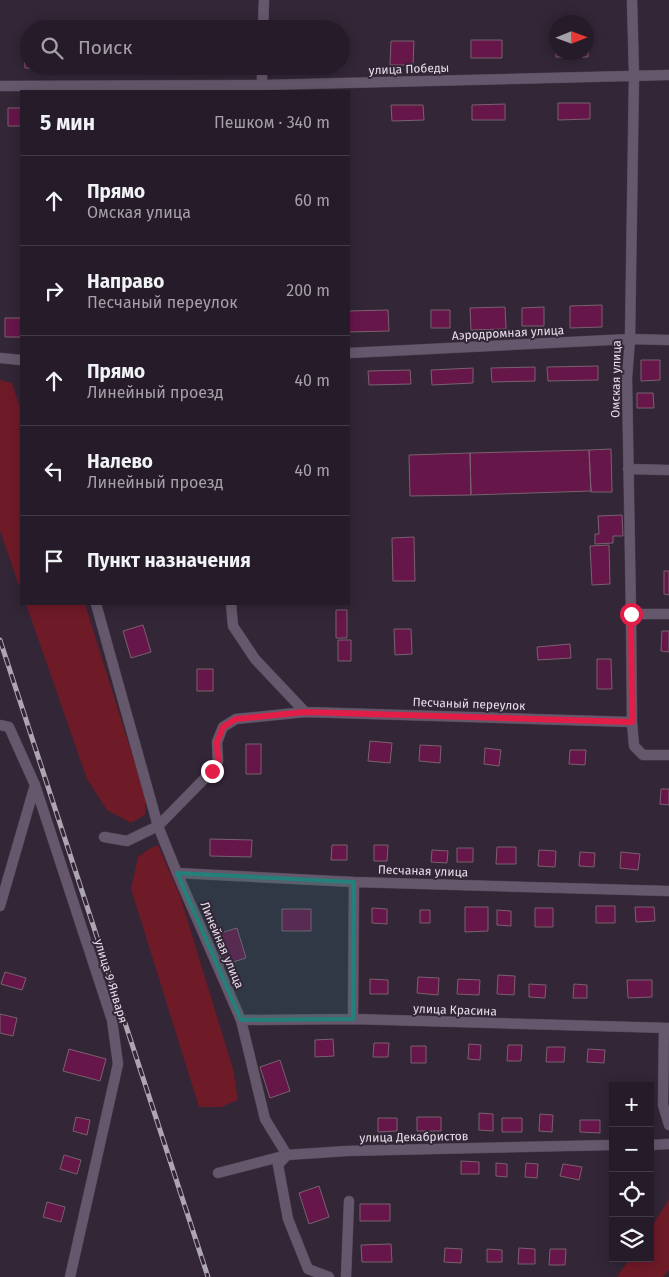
<!DOCTYPE html>
<html lang="ru">
<head>
<meta charset="utf-8">
<style>
  :root { --surface:#261c29; --page:#322935; --text:#f1f3f6; --muted:#a4a1a8; --line:#423a46 }
  body { margin:0; font-family:"Fira Sans",sans-serif; background:var(--page); color:var(--text) }
  .controls { position:absolute; right:15px; bottom:15px; display:grid; overflow:hidden; border-radius:0px; box-shadow:0 2px 12px #0003 }
  .controls button { width:45px; height:45px; display:grid; place-items:center; padding:0; border:0; border-bottom:1px solid var(--line); background:var(--surface); color:var(--text); font:25px sans-serif }
  .compass { position:absolute; left:549px; top:15px; width:45px; height:45px; border-radius:50%; background:var(--surface); box-shadow:0 2px 12px #0003; rotate:89deg }
  .stop { position:absolute; width:15px; height:15px; margin:-11px; border:4px solid #e11d48; border-radius:50%; background:#fff }
  .stop.end { background:#e11d48; border-color:#fff; box-shadow:0 1px 5px #0008 }
  .list { margin:0; padding:0; list-style:none }
  h2 { display:flex; justify-content:space-between; align-items:center; height:65px; margin:0; padding:0 20px; font-size:21px }
  h2 small { font-size:16px; font-weight:400; color:var(--muted) }
  .list li { display:grid; grid-template-columns:32px 1fr auto; gap:15px; align-items:center; box-sizing:border-box; height:90px; padding:0 20px; border-top:1px solid var(--line) }
  .list b { display:block; font-size:19px; white-space:nowrap }
  .list p { margin:0; font-size:16px; white-space:nowrap; color:var(--muted) }
  .list em { font-size:16px; font-style:normal; color:var(--muted) }
  .icon { flex:none; width:28px; height:28px; fill:none; stroke:currentColor; stroke-width:2; stroke-linecap:round; stroke-linejoin:round }
  .map { position:relative; flex:none; width:669px; height:1277px; overflow:hidden }
  .search { position:absolute; background:var(--surface); box-shadow:0 2px 12px #0003; left:20px; top:20px; width:330px; height:55px; display:flex; align-items:center; gap:12px; box-sizing:border-box; padding:0 18px; border-radius:28px; color:var(--muted); font-size:19px }
  .panel { position:absolute; background:var(--surface); box-shadow:0 2px 12px #0003; left:20px; top:90px; width:330px; height:515px; border-radius:0px }
  .map>svg:first-child { display:block }
</style>
</head>
<body>
<div class="map">
<svg width="669" height="1277" viewBox="0 0 669 1277">
  <rect width="100%" height="100%" fill="#322637"/>
  <path fill="#6f1a27" d="M0 380 12 383 21 411V591L0 531Z
    M26 604H85L145 796V815L131 823 107 810 87 779Z
    M158 845 180 896 233 1069 238 1100 221 1107H199L131 889 138 857 149 849Z
    M669 1199V1270L663 1277H617L630 1258H650V1229Z"/>
  <path fill="#661649" stroke="#79616e" d="M471 40H502V58H471Z
    M586 40H588V57H556V50V52H586Z
    M391 41H414L413 65H390Z
    M24 43H29V66H40V68H25Z
    M558 103H590V119L558 120Z
    M505 104V120H472V105Z
    M391 105H423L424 120 392 121Z
    M8 108H21V126H8Z
    M602 305V327L570 328V306Z
    M505 307 506 329 471 330 470 308Z
    M544 307V326H522V308Z
    M388 310 389 331 349 332V311Z
    M431 310H450V328H431Z
    M5 318H21V337H5Z
    M641 360H660V380L641 381Z
    M598 366V380L548 381 547 367Z
    M535 367V381L492 382 491 368Z
    M473 368V383L432 385 431 370Z
    M410 370 411 384 369 385 368 371Z
    M637 393H653L654 408H637Z
    M611 449 612 492H591L589 450Z
    M589 450 591 491 471 495 470 453Z
    M470 453 471 495 410 496 409 455Z
    M622 515 623 536H613V543L595 544V534H599L598 516Z
    M414 537 415 581H393L392 538Z
    M609 545 610 584 592 585 590 546Z
    M664 571H669V595L664 594Z
    M336 610H347V638H336Z
    M143 625 151 652 131 658 123 631Z
    M394 629H411L412 654 395 655Z
    M662 631H669V652L661 651Z
    M338 640H351V661H338Z
    M570 644 571 658 538 660 537 647Z
    M597 659H611L612 689H597Z
    M197 669H213V691H197Z
    M370 741 392 743 390 763 368 761Z
    M246 744H261V774H246Z
    M420 745 441 746 440 763 419 761Z
    M485 748 501 750 499 766 484 764Z
    M570 750H586L585 765 569 764Z
    M661 789H669V805L660 804Z
    M210 839 252 840 251 857 210 856Z
    M332 845H347V860H331Z
    M374 845H388L387 861H374Z
    M497 847H516V864H496Z
    M457 848H473V862H457Z
    M432 850 448 851 447 863 431 862Z
    M539 850 556 851 555 867 538 866Z
    M580 852 595 853 594 867 579 866Z
    M621 852 640 854 638 870 620 868Z
    M596 906H615V923H596Z
    M465 907H488V931L465 932Z
    M635 907H654L655 921 636 922Z
    M372 908 387 909V924L372 923Z
    M535 908H553V927H535Z
    M282 909H311V931H282Z
    M420 910H430V923H420Z
    M497 910 511 911V926L497 925Z
    M237 928 246 958 223 965 214 935Z
    M5 972 26 978 22 990 1 984Z
    M498 975 515 976 514 995 497 994Z
    M418 977 439 978 438 995 417 993Z
    M370 979 388 980V994H370Z
    M458 979 480 980 479 995 457 994Z
    M627 980H652V997L628 998Z
    M529 984 546 985 545 998 529 997Z
    M574 984 587 985V998H573Z
    M0 1014 17 1018 13 1036 0 1033Z
    M333 1039 334 1056 315 1057V1040Z
    M374 1043H389L388 1057H373Z
    M469 1044 481 1045 480 1060 468 1059Z
    M508 1045H522L521 1061H507Z
    M411 1046H426V1063H411Z
    M547 1047H565L564 1062H546Z
    M69 1049 106 1059 100 1081 63 1071Z
    M588 1049 605 1050 604 1063 587 1062Z
    M280 1060 290 1091 270 1098 260 1067Z
    M479 1113 493 1114V1131L479 1130Z
    M540 1114 553 1115 552 1132 539 1131Z
    M76 1117 90 1120 87 1135 73 1131Z
    M417 1117H441V1131H417Z
    M378 1118H397V1131L378 1132Z
    M502 1118H522V1132H502Z
    M580 1120H600V1133L580 1132Z
    M64 1155 81 1160 77 1174 60 1169Z
    M461 1161 479 1162V1174H461Z
    M496 1163 507 1164V1177L496 1176Z
    M526 1163 538 1164 537 1178 525 1177Z
    M563 1164 582 1167 579 1180 560 1176Z
    M319 1186 329 1217 309 1224 299 1193Z
    M47 1202 65 1207 61 1222 43 1217Z
    M360 1204H390V1221H360Z
    M391 1244 392 1262H362L361 1245Z
    M445 1248 462 1249 461 1263 444 1262Z
    M519 1248 535 1249V1264H518Z
    M487 1249 502 1250V1262H487Z
    M550 1249H566L565 1265H549Z"/>
  <g fill="none" stroke-linecap="round" stroke-linejoin="round">
    <defs>
      <path id="street" d="M632 0 634 75 630 339 627 378 631 614 632 722 634 746 643 755H669
        M263 29 264 0
        M0 86 262 85 669 75
        M262 90V66
        M349 353 630 339 669 340
        M0 358 21 360
        M628 469 669 470
        M96 604 158 826 177 873 241 1020 265 1119 287 1155 278 1165 288 1219 308 1269 329 1277
        M631 614H669
        M305 712 632 722
        M0 725 9 727 35 785 0 906
        M35 785 112 1020 118 1064 70 1277
        M104 837 127 841 158 826 212 771 218 761 217 742 223 727 236 719 305 712 255 659 233 626 231 604
        M177 873 354 882 669 891
        M353 1019 354 882
        M241 1020 353 1019 669 1028
        M664 1028 663 1105 669 1125
        M650 1145 669 1144
        M218 1173 287 1155 346 1151 613 1145
        M346 1277 349 1201"/>
    </defs>
    <use href="#street" stroke="#4f4453" stroke-width="11"/>
    <use href="#street" stroke="#66586c" stroke-width="10"/>
    <defs>
      <path id="rail" d="M0 640 208 1277"/>
    </defs>
    <use href="#rail" stroke="#aea5b2" stroke-width="5"/>
    <use href="#rail" stroke="#322637" stroke-width="3" stroke-dasharray="9" stroke-linecap="butt"/>
  </g>
  <g fill="none" stroke-linecap="round" stroke-linejoin="round">
    <path stroke="#e11d48" stroke-width="6" d="M212 771 218 761 217 742 223 727 236 719 305 712 632 722 631 614"/>
  </g>
  <path fill="#24807a" fill-opacity="0.2" stroke="#24807a" stroke-width="4" stroke-linejoin="round" d="M177 873 354 882 353 1019 241 1020Z"/>
  <g text-anchor="middle" stroke-width="4" stroke-linejoin="round" paint-order="stroke">
    <g font-size="12" fill="#e6dee9" stroke="#322637">
      <text transform="translate(409 69) rotate(-2)" y="4">улица Победы</text>
      <text transform="translate(508 333) rotate(-3)" y="4">Аэродромная улица</text>
      <text transform="translate(616 379) rotate(-89)" y="4">Омская улица</text>
      <text transform="translate(469 704) rotate(2)" y="4">Песчаный переулок</text>
      <text transform="translate(423 871) rotate(2)" y="4">Песчаная улица</text>
      <text transform="translate(222 945) rotate(67)" y="4">Линейная улица</text>
      <text transform="translate(111 981) rotate(73)" y="4">улица 9 Января</text>
      <text transform="translate(455 1010) rotate(2)" y="4">улица Красина</text>
      <text transform="translate(414 1137) rotate(-1)" y="4">улица Декабристов</text>
    </g>
  </g>
</svg>
<div class="controls">
<button>+</button>
<button>−</button>
<button><svg class="icon" aria-label="locate" viewBox="0 0 24 24"><circle cx="12" cy="12" r="6"/><path d="M12 2v4M12 18v4M2 12h4M18 12h4"/></svg></button>
<button><svg class="icon" aria-label="layers" viewBox="0 0 24 24"><path d="M12 4l9 5-9 5-9-5zM3 14l9 5 9-5"/></svg></button>
</div>
<svg class="compass" viewBox="-18 -18 36 36"><path d="M0-13l5 13h-10z" fill="#e53935"/><path d="M0 13l5-13h-10z" fill="#a4a1a8"/></svg>
<div class="stop" style="left:631px;top:614px"></div>
<div class="stop end" style="left:212px;top:771px"></div>
<div class="search"><svg class="icon" aria-label="search" viewBox="0 0 24 24"><circle cx="10" cy="10" r="6"/><path d="M15 15l6 6"/></svg>Поиск</div>
<section class="panel">
<h2>5 мин<small>Пешком · 340 m</small></h2>
<ul class="list">
<li><svg class="icon" aria-label="ahead" viewBox="0 0 24 24"><path d="M12 20V5M6 11l6-6 6 6"/></svg><div><b>Прямо</b><p>Омская улица</p></div><em>60 m</em></li>
<li><svg class="icon" aria-label="right" viewBox="0 0 24 24"><path d="M7 20v-9h11M14 6l5 5-5 5"/></svg><div><b>Направо</b><p>Песчаный переулок</p></div><em>200 m</em></li>
<li><svg class="icon" aria-label="ahead" viewBox="0 0 24 24"><path d="M12 20V5M6 11l6-6 6 6"/></svg><div><b>Прямо</b><p>Линейный проезд</p></div><em>40 m</em></li>
<li><svg class="icon" aria-label="left" viewBox="0 0 24 24"><path d="M17 20v-9H6M10 6l-5 5 5 5"/></svg><div><b>Налево</b><p>Линейный проезд</p></div><em>40 m</em></li>
<li><svg class="icon" aria-label="arrive" viewBox="0 0 24 24"><path d="M6 21V4h12l-3 4 3 4H6"/></svg><div><b>Пункт назначения</b></div></li>
</ul>
</section>
</div>
</body>
</html>
